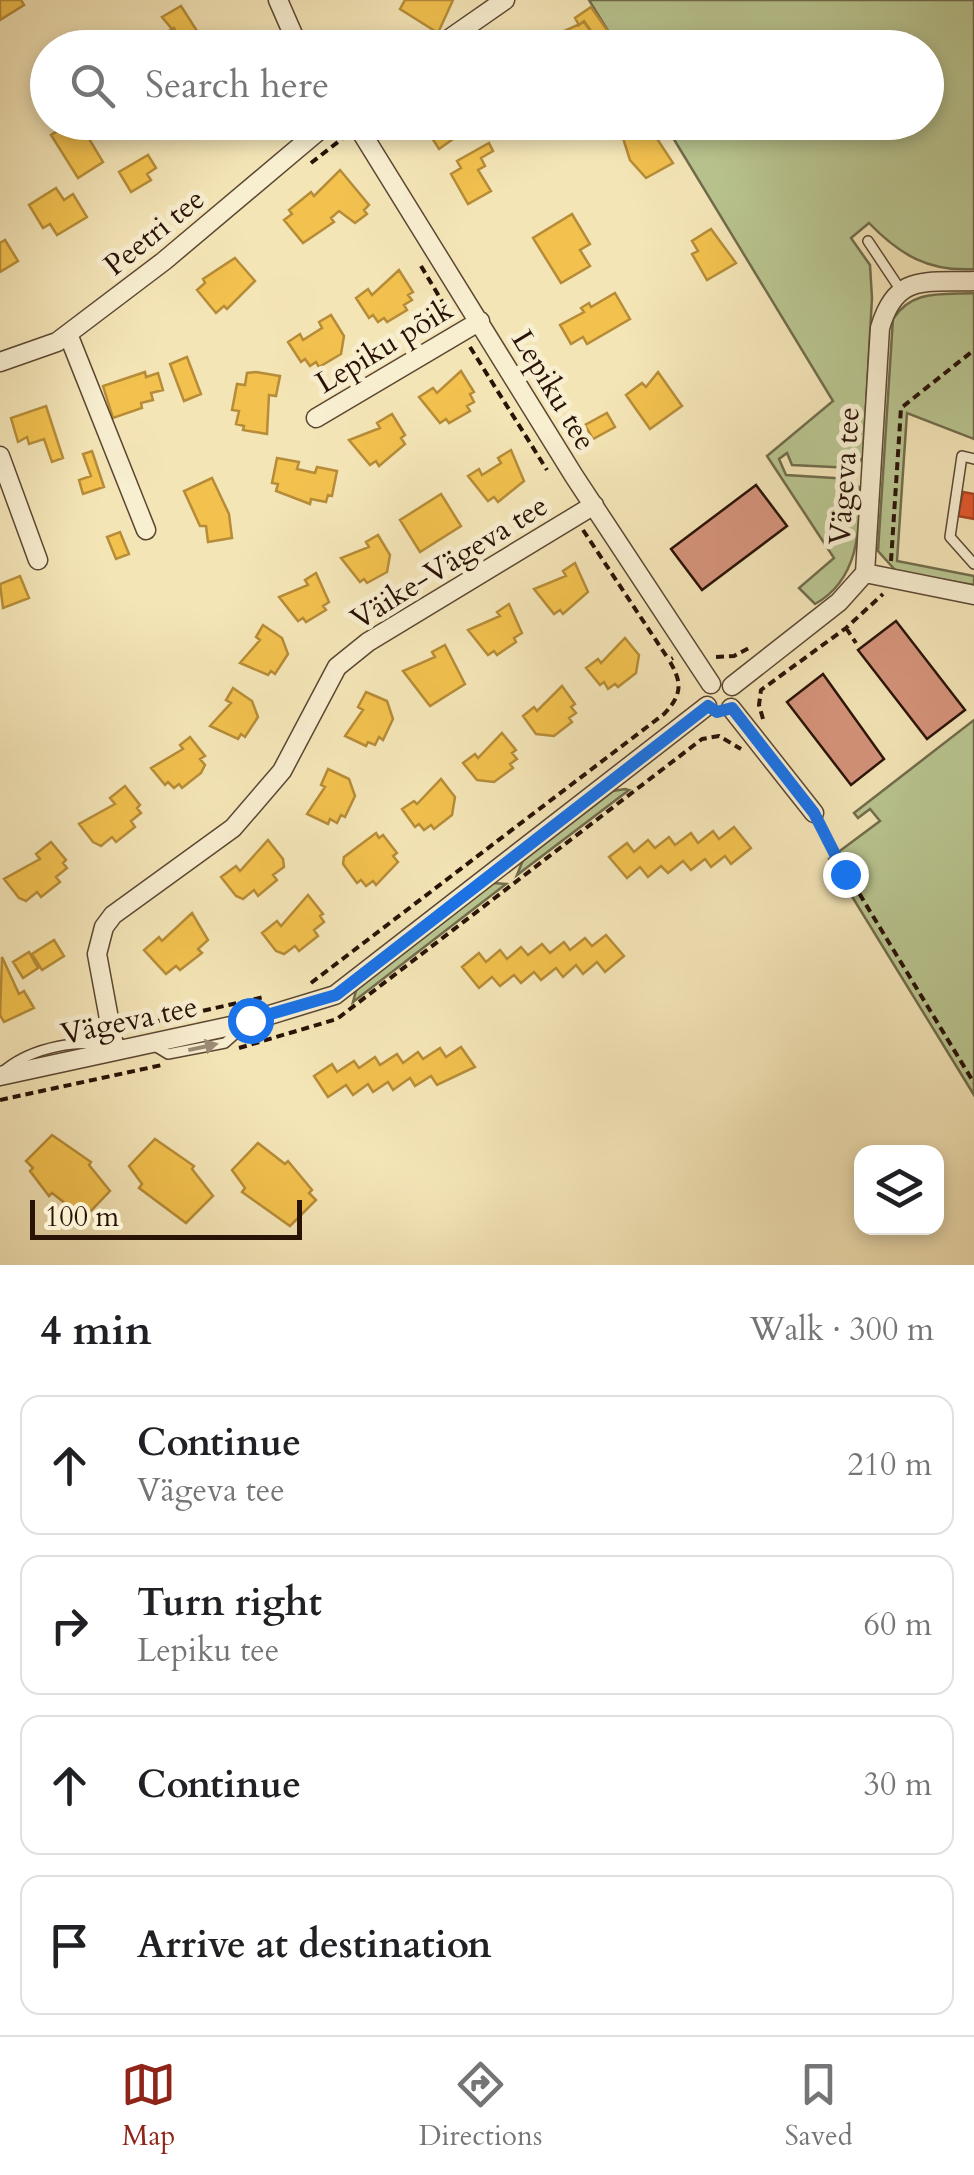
<!DOCTYPE html>
<html lang="en">
<head>
<meta charset="utf-8">
<style>
  :root { --surface:#fff; --page:#f2f2f2; --text:#202124; --muted:#757577; --line:#e0e0e0; --accent:#8f2418 }
  body { margin:0; font-family:Cardo,serif; background:var(--page); color:var(--text) }
  .controls { position:absolute; right:30px; bottom:30px; display:grid; overflow:hidden; border-radius:20px; box-shadow:0 5px 15px #0003 }
  .controls button { width:90px; height:90px; display:grid; place-items:center; padding:0; border:0; border-bottom:2px solid var(--line); background:var(--surface); color:var(--text); font:50px sans-serif }
  .scale { position:absolute; left:30px; bottom:25px; width:272px; box-sizing:border-box; padding-left:10px; border:5px solid #291206; border-top:0; font-size:28px; line-height:35px; white-space:nowrap; color:#291206; -webkit-text-stroke:8px #f8eed0; paint-order:stroke }
  .stop { position:absolute; width:30px; height:30px; margin:-22px; border:8px solid #1a73e8; border-radius:50%; background:#fff }
  .stop.end { background:#1a73e8; border-color:#fff; box-shadow:0 2px 10px #0008 }
  .list { margin:0; padding:0; list-style:none }
  h2 { display:flex; justify-content:space-between; align-items:center; height:130px; margin:0; padding:0 40px; font-size:42px }
  h2 small { font-size:32px; font-weight:400; color:var(--muted) }
  .list li { display:grid; grid-template-columns:65px 1fr auto; gap:30px; align-items:center; box-sizing:border-box; height:140px; margin:0 20px 20px; padding:0 20px; border:2px solid var(--line); border-radius:20px }
  .list b { display:block; font-size:38px; white-space:nowrap }
  .list p { margin:0; font-size:32px; white-space:nowrap; color:var(--muted) }
  .list em { font-size:32px; font-style:normal; color:var(--muted) }
  .icon { flex:none; width:55px; height:55px; fill:none; stroke:currentColor; stroke-width:2; stroke-linecap:round; stroke-linejoin:round }
  .map { position:relative; flex:none; width:974px; height:1265px; overflow:hidden }
  .search { position:absolute; background:var(--surface); box-shadow:0 5px 15px #0003; left:30px; right:30px; top:30px; height:110px; display:flex; align-items:center; gap:25px; box-sizing:border-box; padding:0 35px; border-radius:55px; color:var(--muted); font-size:38px }
  .sheet { height:770px; background:var(--surface) }
  nav { display:flex; justify-content:space-around; align-items:center; box-sizing:border-box; height:140px; border-top:2px solid var(--line); background:var(--surface); font-size:28px; color:var(--muted) }
  nav a { display:grid; justify-items:center; gap:5px }
  nav .on { color:var(--accent) }
  .map>svg:first-child { display:block }
</style>
</head>
<body>
<div class="map">
<svg width="974" height="1265" viewBox="0 0 974 1265">
  <rect width="100%" height="100%" fill="#f4e5b7"/>
  <filter id="stains"><feTurbulence type="fractalNoise" baseFrequency=".002" numOctaves="4"/><feColorMatrix values="0 0 0 0 .2 0 0 0 0 .09 0 0 0 0 .02 0 0 0 .5 -.17"/></filter>
  <radialGradient id="worn" r=".72"><stop offset=".6" stop-color="#630" stop-opacity="0"/><stop offset="1" stop-color="#630" stop-opacity=".3"/></radialGradient>
  <path fill="#b9c590" stroke="#716c4b" stroke-width="2.5" d="M589 0H974V269C929 272 900 255 869 223L851 238 870 265 872 298 863 458 853 468 792 465 787 453 779 459 786 475 850 479 860 488C860 532 858 580 815 604L799 588 834 558 767 456 833 401 664 123 926 122V48L618 47Z
    M974 293V439L907 413 897 561 974 576V585L897 572 878 551 893 319C912 289 942 295 974 293Z
    M974 720V1095L829 859 880 821 870 809 858 818 854 813Z
    M625 789 629 790 517 875 523 860 613 791Z
    M494 883 506 884 353 1002 357 987Z"/>
  <path fill="#f2c14e" stroke="#b68c38" stroke-width="2.5" d="M0 0H21L24 5 0 20Z
    M405 0H453L438 33 400 9Z
    M181 6 197 31 182 41 162 17Z
    M591 7 607 30 596 38 584 21 579 25 575 18Z
    M584 22 597 40 586 48H547L542 41Z
    M174 28 185 48H154L151 41Z
    M62 122H79L103 162 78 178 51 135 64 127Z
    M466 122 470 127 439 149 423 124Z
    M646 122 673 163 646 178 630 160 622 135Z
    M489 143 493 151 481 158 485 166 478 170 491 191 468 204 451 174 461 168 457 161Z
    M148 155 156 168 147 174 151 180 131 192 119 172Z
    M340 170 369 205 364 210 367 214 355 223 339 211 331 218 334 222 303 243 284 220 292 214 289 210 311 192 314 196Z
    M56 188 64 200 73 194 87 217 57 235 50 224 43 228 29 205Z
    M572 214 590 244 580 250 590 266 561 283 533 238Z
    M711 229 736 263 707 280 692 254 698 251 692 241Z
    M5 240 18 261 0 272V243Z
    M235 258 255 281 227 309 224 306 216 313 197 290 205 283 203 279Z
    M399 270 413 292 408 295 412 300 404 305 407 310 387 322 384 318 378 322 373 315 369 318 356 298 368 289 372 295Z
    M615 293 630 319 587 344 583 337 571 344 560 325 584 312 581 308 589 303 591 307Z
    M331 315 344 336 341 354 319 367 316 362 310 366 305 359 301 362 288 342 300 334 303 340 322 328 319 322Z
    M187 357 201 394 184 401 170 364Z
    M461 371 474 392 470 394 474 402 467 406 470 411 449 423 446 419 440 423 419 397 433 388 437 393Z
    M145 372 146 377 158 373 163 390 151 393 153 400 141 403 142 408 113 418 103 386Z
    M256 372 280 376 276 396 269 395 267 434 243 430 244 426 236 424 239 411 232 410 237 384 245 385 247 373Z
    M658 372 682 406 650 429 626 395 642 383 646 387Z
    M46 406 63 458 52 462 44 439 29 444 27 437 18 442 11 418Z
    M607 413 615 427 593 439 585 425Z
    M392 414 405 435 401 438 405 444 379 466 376 461 370 465 349 440 380 428 377 423Z
    M511 450 524 481 498 502 494 497 488 501 468 476 479 469 482 475 501 463 498 458Z
    M92 451 104 487 83 494 79 480 91 476 83 454Z
    M277 458 299 462 297 469 315 473 317 467 337 471 332 496 328 495 326 502 311 499 310 504 276 491 278 484 272 483Z
    M212 478 229 514 232 538 208 542 206 526H200L184 491Z
    M441 494 461 526 420 552 400 520Z
    M120 532 129 554 116 559 107 537Z
    M378 535 390 555 387 572 367 583 364 579 360 582 341 558 369 547 366 542Z
    M575 563 588 592 563 614 560 610 554 614 534 589 566 576 563 571Z
    M316 573 329 602 323 606 326 610 306 622 303 618 298 621 279 597 308 585 305 580Z
    M20 576 29 598 3 608 0 584Z
    M509 604 522 633 514 638 516 642 497 655 494 651 488 655 468 630 500 616 497 612Z
    M263 625 282 638 288 654 275 674 271 671 268 675 240 663 260 640 256 637Z
    M625 638 639 655 636 673 618 687 615 684 608 689 604 682 600 685 586 668 598 659 601 663Z
    M445 645 465 684 430 706 403 671 435 657 432 652Z
    M562 686 575 704 571 707 576 713 569 718 572 722 554 736 536 734 523 716 534 707 537 711Z
    M233 688 252 701 258 717 245 737 241 734 238 739 210 726 231 703 226 700Z
    M366 692 387 701 393 719 383 740 379 737 375 745 368 742 366 746 345 736 363 710 358 707Z
    M502 733 516 750 512 753 517 759 510 764 513 768 494 782 477 780 463 763 475 754 478 758Z
    M190 737 205 756 200 759 205 765 201 773 182 788 179 784 174 788 168 782 165 785 151 768 183 749 180 745Z
    M328 769 349 779 355 796 345 817 341 815 337 823 330 819 328 824 307 814 325 787 321 785Z
    M441 779 455 797 452 815 434 829 431 825 424 830 419 824 415 827 402 809 414 801 417 804Z
    M125 786 140 805 137 808 141 813 131 821 135 827 116 842 112 837 101 846 93 842 79 824 115 804 110 798Z
    M734 827 751 848 731 864 725 856 711 867 705 859 691 870 683 861 668 873 661 866 648 877 640 867 627 878 609 857 627 843 634 852 648 840 655 848 669 837 675 845 691 833 698 843 713 831 719 839Z
    M376 833 379 838 383 835 397 853 393 856 398 862 376 885 373 881 366 886 361 880 357 883 343 864 344 857Z
    M268 840 283 859 284 867 273 875 277 880 258 896 254 890 243 899 236 896 221 877 236 866 240 871Z
    M51 842 66 860 63 863 67 868 56 877 60 882 41 897 37 892 26 901 19 898 4 879 40 859 36 854Z
    M308 895 323 914 320 916 324 922 314 930 318 936 299 951 295 946 284 954 276 951 262 933 277 921 281 926Z
    M192 913 208 940 198 949 202 953 180 970 176 966 166 974 144 950 159 937 162 941Z
    M606 935 624 956 605 972 597 962 583 974 576 965 563 977 556 968 541 980 534 972 521 983 514 975 500 986 492 977 479 988 462 967 479 953 486 962 500 950 507 959 521 947 528 955 542 944 550 953 564 942 570 950 585 938 592 946Z
    M54 940 64 956 42 970 32 954Z
    M29 952 38 968 23 978 13 962Z
    M2 957 19 994 24 991 34 1008 4 1022 0 1015Z
    M461 1047 475 1067 437 1085 431 1076 415 1086 410 1078 393 1090 388 1082 373 1092 368 1084 353 1095 346 1085 328 1097 314 1076 332 1064 337 1072 354 1061 359 1068 375 1057 380 1065 397 1054 403 1063 418 1052 423 1059 440 1048 446 1057Z
    M52 1135 91 1162 89 1165 110 1191 84 1218 52 1193 49 1196 30 1171 33 1168 26 1161Z
    M155 1139 194 1166 192 1169 213 1196 186 1223 139 1188 142 1184 129 1166Z
    M258 1143 285 1164 288 1161 312 1190 309 1193 316 1200 290 1226 242 1192 245 1188 232 1170Z"/>
  <path fill="#e4572e" stroke="#ac4222" stroke-width="2.5" d="M963 492 974 494V519L958 516Z"/>
  <path fill="#d5937b" stroke="#291206" stroke-width="2.5" d="M756 485 787 526 702 590 671 549Z
    M896 621 965 710 927 739 858 650Z
    M823 674 884 759 851 785 787 702Z"/>
  <g fill="none" stroke-linecap="round" stroke-linejoin="round">
    <defs>
      <path id="lane" d="M868 241 900 289
        M974 459 962 456 950 537 974 564
        M153 1045 168 1054 225 1043 243 1027
        M6 1069C31 1049 84 1035 112 1050"/>
      <path id="street" d="M278 0 299 48
        M436 48 505 0
        M355 122 574 476 711 684
        M68 334 146 530
        M0 362 57 342 164 261 329 122
        M316 418 480 321
        M0 456 38 560
        M865 573 974 595
        M732 686 839 602 865 573 880 328C896 273 925 283 974 281
        M731 708 814 813
        M115 1051 97 954 104 927 113 915 233 828 282 771 337 667 368 642 594 505
        M0 1076 240 1024 335 995 707 706"/>
    </defs>
    <use href="#lane" stroke="#5c4732" stroke-width="12"/>
    <use href="#street" stroke="#5c4732" stroke-width="21"/>
    <path stroke="#291206" stroke-width="4" stroke-dasharray="8 5" stroke-linecap="butt" d="M311 163 343 138
      M421 266 452 318
      M470 347 547 470
      M583 530 669 660
      M891 561 901 408 974 350
      M846 628 856 643
      M716 657 734 656 749 648
      M763 719 759 705 761 690 846 628 883 594
      M819 827 974 1083
      M311 983 664 714C683 694 682 682 669 660L673 658
      M127 1028 264 997
      M239 1048 337 1019 702 739 719 736 741 749
      M0 1100 162 1065"/>
    <use href="#lane" stroke="#f8eed0" stroke-width="9"/>
    <use href="#street" stroke="#f8eed0" stroke-width="18"/>
  </g>
  <defs><path id="oneway-solid" d="M-6-.8H1V-3.2L6.5 0L1 3.2V.8H-6Z" transform="scale(2.5)"/></defs>
  <use fill="#9b8b75" href="#oneway-solid" transform="translate(203 1047) rotate(-12)"/>
  <g fill="none" stroke-linecap="round" stroke-linejoin="round">
    <path stroke="#1a73e8" stroke-width="12" d="M250 1020 336 995 708 706 717 712 732 708 814 813 845 874"/>
  </g>
  <g text-anchor="middle" stroke-width="10" stroke-linejoin="round" paint-order="stroke">
    <g font-size="30" fill="#291206" stroke="#f8eed0">
      <text transform="translate(154 232) rotate(-39)" y="10">Peetri tee</text>
      <text transform="translate(384 346) rotate(-31)" y="10">Lepiku põik</text>
      <text transform="translate(554 390) rotate(59)" y="10">Lepiku tee</text>
      <text transform="translate(844 476) rotate(-86)" y="10">Vägeva tee</text>
      <text transform="translate(449 562) rotate(-32)" y="10">Väike-Vägeva tee</text>
      <text transform="translate(129 1020) rotate(-12)" y="10">Vägeva tee</text>
    </g>
  </g>
  <rect width="100%" height="100%" filter="url(#stains)"/>
  <rect width="100%" height="100%" fill="url(#worn)"/>
</svg>
<div class="controls">
<button><svg class="icon" aria-label="layers" viewBox="0 0 24 24"><path d="M12 4l9 5-9 5-9-5zM3 14l9 5 9-5"/></svg></button>
</div>
<div class="scale">100 m</div>
<div class="stop" style="left:250px;top:1020px"></div>
<div class="stop end" style="left:845px;top:874px"></div>
<div class="search"><svg class="icon" aria-label="search" viewBox="0 0 24 24"><circle cx="10" cy="10" r="6"/><path d="M15 15l6 6"/></svg>Search here</div>
</div>
<section class="sheet">
<h2>4 min<small>Walk · 300 m</small></h2>
<ul class="list">
<li><svg class="icon" aria-label="ahead" viewBox="0 0 24 24"><path d="M12 20V5M6 11l6-6 6 6"/></svg><div><b>Continue</b><p>Vägeva tee</p></div><em>210 m</em></li>
<li><svg class="icon" aria-label="right" viewBox="0 0 24 24"><path d="M7 20v-9h11M14 6l5 5-5 5"/></svg><div><b>Turn right</b><p>Lepiku tee</p></div><em>60 m</em></li>
<li><svg class="icon" aria-label="ahead" viewBox="0 0 24 24"><path d="M12 20V5M6 11l6-6 6 6"/></svg><div><b>Continue</b></div><em>30 m</em></li>
<li><svg class="icon" aria-label="arrive" viewBox="0 0 24 24"><path d="M6 21V4h12l-3 4 3 4H6"/></svg><div><b>Arrive at destination</b></div></li>
</ul>
</section>
<nav>
<a class="on"><svg class="icon" aria-label="map" viewBox="0 0 24 24"><path d="M3 6l6-2 6 2 6-2v14l-6 2-6-2-6 2zM9 4v14M15 6v14"/></svg>Map</a>
<a><svg class="icon" aria-label="directions" viewBox="0 0 24 24"><path d="M12 3l9 9-9 9-9-9zM9 14v-3h6M13 9l2 2-2 2"/></svg>Directions</a>
<a><svg class="icon" aria-label="saved" viewBox="0 0 24 24"><path d="M7 4h10v16l-5-4-5 4z"/></svg>Saved</a>
</nav>
</body>
</html>
